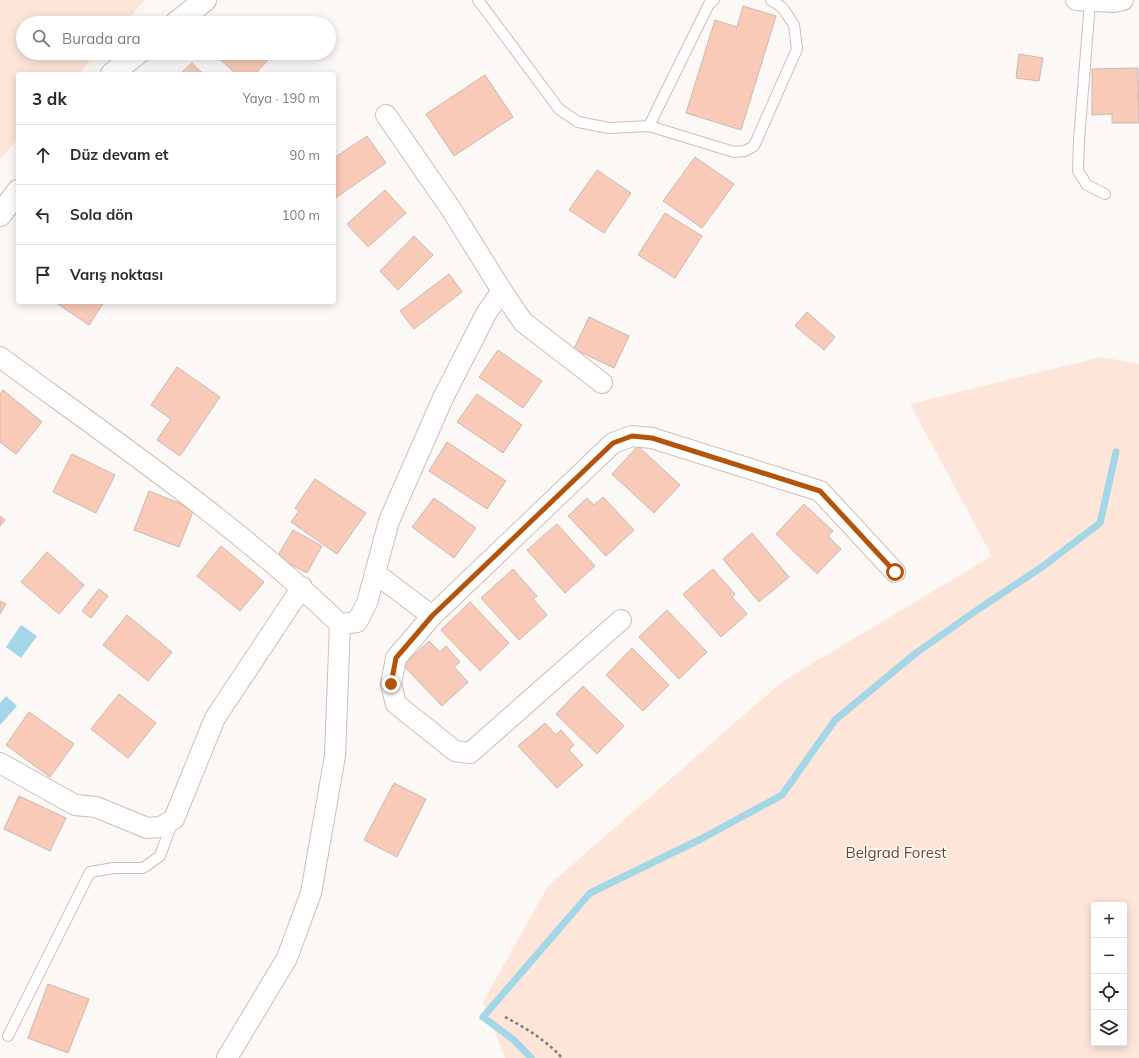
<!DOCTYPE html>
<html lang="tr">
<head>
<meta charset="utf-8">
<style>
  :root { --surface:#fff; --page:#f2f2f3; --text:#2b2b33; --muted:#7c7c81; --line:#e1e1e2 }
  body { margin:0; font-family:Mulish,sans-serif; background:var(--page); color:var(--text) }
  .controls { position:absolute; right:12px; bottom:12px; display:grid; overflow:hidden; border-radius:4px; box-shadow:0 2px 10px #0003 }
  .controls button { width:36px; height:36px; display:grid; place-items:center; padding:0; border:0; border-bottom:1px solid var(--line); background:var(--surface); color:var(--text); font:20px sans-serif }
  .stop { position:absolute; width:12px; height:12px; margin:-9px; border:3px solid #b45309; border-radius:50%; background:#fff }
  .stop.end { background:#b45309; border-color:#fff; box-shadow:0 1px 4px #0008 }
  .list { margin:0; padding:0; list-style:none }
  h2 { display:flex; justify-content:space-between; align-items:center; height:52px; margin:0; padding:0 16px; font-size:17px }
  h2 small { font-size:13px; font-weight:400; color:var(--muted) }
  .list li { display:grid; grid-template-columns:26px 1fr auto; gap:12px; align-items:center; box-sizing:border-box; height:60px; padding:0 16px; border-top:1px solid var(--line) }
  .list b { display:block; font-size:15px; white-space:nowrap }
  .list em { font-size:13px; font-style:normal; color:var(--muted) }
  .icon { flex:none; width:22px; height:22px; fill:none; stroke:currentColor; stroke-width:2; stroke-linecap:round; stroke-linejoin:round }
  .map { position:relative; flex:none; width:1139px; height:1058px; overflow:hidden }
  .search { position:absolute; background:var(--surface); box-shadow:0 2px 10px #0003; left:16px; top:16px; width:320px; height:44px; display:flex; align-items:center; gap:10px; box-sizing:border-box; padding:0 14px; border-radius:22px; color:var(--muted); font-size:15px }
  .panel { position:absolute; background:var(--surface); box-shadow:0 2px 10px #0003; left:16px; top:72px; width:320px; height:232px; border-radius:4px }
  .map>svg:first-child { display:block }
</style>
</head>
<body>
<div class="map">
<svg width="1139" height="1058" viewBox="0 0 1139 1058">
  <rect width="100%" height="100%" fill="#fcf8f6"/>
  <path fill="#fde5da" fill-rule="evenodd" d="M0 0H145L124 23H23V53H97L78 74H18V139L0 159Z
    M1102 357 1139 364V1058H505L483 1002 548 886 783 681 992 556 910 404ZM1094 905H1124V1043H1094Z"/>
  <path fill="#a3d6e7" d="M21 625 37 636 21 658 6 647Z
    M6 696 17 706 0 725V703Z"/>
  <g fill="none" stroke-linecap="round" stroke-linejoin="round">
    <path stroke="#a3d6e7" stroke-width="7" d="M531 1058 514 1040 483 1017 590 893 701 839 782 795 835 720 916 653 980 608 1042 567 1100 523 1116 452"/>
  </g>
  <path fill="#f8cab7" stroke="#cbb8b0" d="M743 6 776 16 741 130 686 113 715 20 737 27Z
    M213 53H273L274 54 255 74H236Z
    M1019 54 1043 58 1039 81 1016 78Z
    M192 63 203 74H180Z
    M1138 68 1139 123H1112V114L1092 115V69Z
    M485 75 513 117 454 156 426 114Z
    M367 136 386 163 334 199V158Z
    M695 157 734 184 702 228 663 201Z
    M597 170 631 193 604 233 569 210Z
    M385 190 406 213 368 247 347 224Z
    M665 213 702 236 675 278 638 255Z
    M414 236 433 255 398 290 380 271Z
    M449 274 462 292 414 329 400 311Z
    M55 302H104L89 325Z
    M807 312 835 337 824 350 795 326Z
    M589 317 629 336 614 368 574 349Z
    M498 350 542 381 523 408 479 377Z
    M177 367 220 397 180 456 157 440 171 419 151 405Z
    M3 390 42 422 16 454 0 442V394Z
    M477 394 522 425 503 453 457 422Z
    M447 442 506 481 487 509 429 471Z
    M638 446 680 485 654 513 612 474Z
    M72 454 115 475 96 513 53 492Z
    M315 479 366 513 337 554 291 522 299 511 295 508Z
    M149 491 194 509 179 547 134 530Z
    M603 497 634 530 606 556 568 516 587 498 594 505Z
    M434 498 476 528 454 558 412 527Z
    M804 504 833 531 828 536 841 549 817 574 776 534Z
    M0 516 5 520 0 526Z
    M557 524 595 566 565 593 527 550Z
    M293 530 322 546 307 573 277 557Z
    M752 533 789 577 759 602 723 559Z
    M221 546 264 582 240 611 197 576Z
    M47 552 84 585 59 614 21 582Z
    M513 569 537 596 533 599 547 615 519 640 481 598Z
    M713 569 735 594 732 597 747 614 721 637 683 594Z
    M99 589 108 596 91 618 82 611Z
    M0 601 6 604 0 614Z
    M470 602 509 643 480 671 441 630Z
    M667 610 707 652 679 679 639 637Z
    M127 615 172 652 148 681 103 645Z
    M429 641 440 652 446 646 460 662 454 667 468 682 442 706 403 665Z
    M632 648 669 685 643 711 606 675Z
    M583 686 624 726 597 754 556 714Z
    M119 694 156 723 128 758 91 729Z
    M29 712 74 744 50 777 6 745Z
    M545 723 556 735 561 730 574 745 569 750 583 765 557 788 518 746Z
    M394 783 426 799 397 857 364 840Z
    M19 796 66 818 50 851 4 829Z
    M48 984 89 999 68 1053 28 1038Z"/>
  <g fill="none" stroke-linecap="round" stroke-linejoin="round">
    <defs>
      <path id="lane" d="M478 0 559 109 578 122 609 128 649 126 734 152 745 151 754 146 797 49 794 25 783 8 771 0
        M1090 2 1079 140 1078 171 1087 185 1105 194
        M649 126 709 4 714 0
        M8 1036 90 872 114 868H143L160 856 172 823"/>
      <path id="street" d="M1076 0 1114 2 1123 0
        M502 291 523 322 602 383
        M0 357C116 442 236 524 340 624L357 622 367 603 389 521 443 398 487 312 502 291 451 209 386 115
        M375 573 432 616 613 443 632 436 652 438 820 491 895 572
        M432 616 396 658 391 684 396 704 455 751 470 753 621 620
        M0 763 75 805 96 807 147 828 161 827 174 819 215 718 302 587
        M227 1058 287 958 311 893 335 756 340 624"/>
      <path id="secondary" d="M176 23 205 0
        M112 74 138 53
        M0 215 18 191"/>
    </defs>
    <use href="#lane" stroke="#d0bdb5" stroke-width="12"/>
    <use href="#street" stroke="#d0bdb5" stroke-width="22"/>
    <use href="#secondary" stroke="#d0bdb5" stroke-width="24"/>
    <path stroke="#7f7a77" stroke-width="2.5" stroke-dasharray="3 3" stroke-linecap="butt" d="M505 1017C526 1028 547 1041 562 1058"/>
    <use href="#lane" stroke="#fff" stroke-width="10"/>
    <use href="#street" stroke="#fff" stroke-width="20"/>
    <use href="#secondary" stroke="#fff" stroke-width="22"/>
  </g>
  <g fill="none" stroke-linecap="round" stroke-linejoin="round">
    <path stroke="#b45309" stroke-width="5" d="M391 684 396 658 432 616 613 443 632 436 652 438 820 491 895 572"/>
  </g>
  <g text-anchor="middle" stroke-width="3" stroke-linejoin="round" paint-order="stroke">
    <g font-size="15" fill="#773e25" stroke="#fff">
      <text x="896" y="858">Belgrad Forest</text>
    </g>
  </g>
</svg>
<div class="controls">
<button>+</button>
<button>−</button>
<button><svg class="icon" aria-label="locate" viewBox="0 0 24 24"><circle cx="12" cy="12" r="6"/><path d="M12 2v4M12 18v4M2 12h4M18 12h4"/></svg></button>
<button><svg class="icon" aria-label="layers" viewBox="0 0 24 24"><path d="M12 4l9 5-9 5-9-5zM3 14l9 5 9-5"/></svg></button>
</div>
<div class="stop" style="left:895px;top:572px"></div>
<div class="stop end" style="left:391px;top:684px"></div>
<div class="search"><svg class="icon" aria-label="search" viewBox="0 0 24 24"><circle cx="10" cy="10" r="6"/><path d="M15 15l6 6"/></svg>Burada ara</div>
<section class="panel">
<h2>3 dk<small>Yaya · 190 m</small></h2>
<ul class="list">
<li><svg class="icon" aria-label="ahead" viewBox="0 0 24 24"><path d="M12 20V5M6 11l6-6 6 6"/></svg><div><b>Düz devam et</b></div><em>90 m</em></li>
<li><svg class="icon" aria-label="left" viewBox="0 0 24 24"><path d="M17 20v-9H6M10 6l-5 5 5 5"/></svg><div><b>Sola dön</b></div><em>100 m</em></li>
<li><svg class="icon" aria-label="arrive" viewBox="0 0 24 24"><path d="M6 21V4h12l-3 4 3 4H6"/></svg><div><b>Varış noktası</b></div></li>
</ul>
</section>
</div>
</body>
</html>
